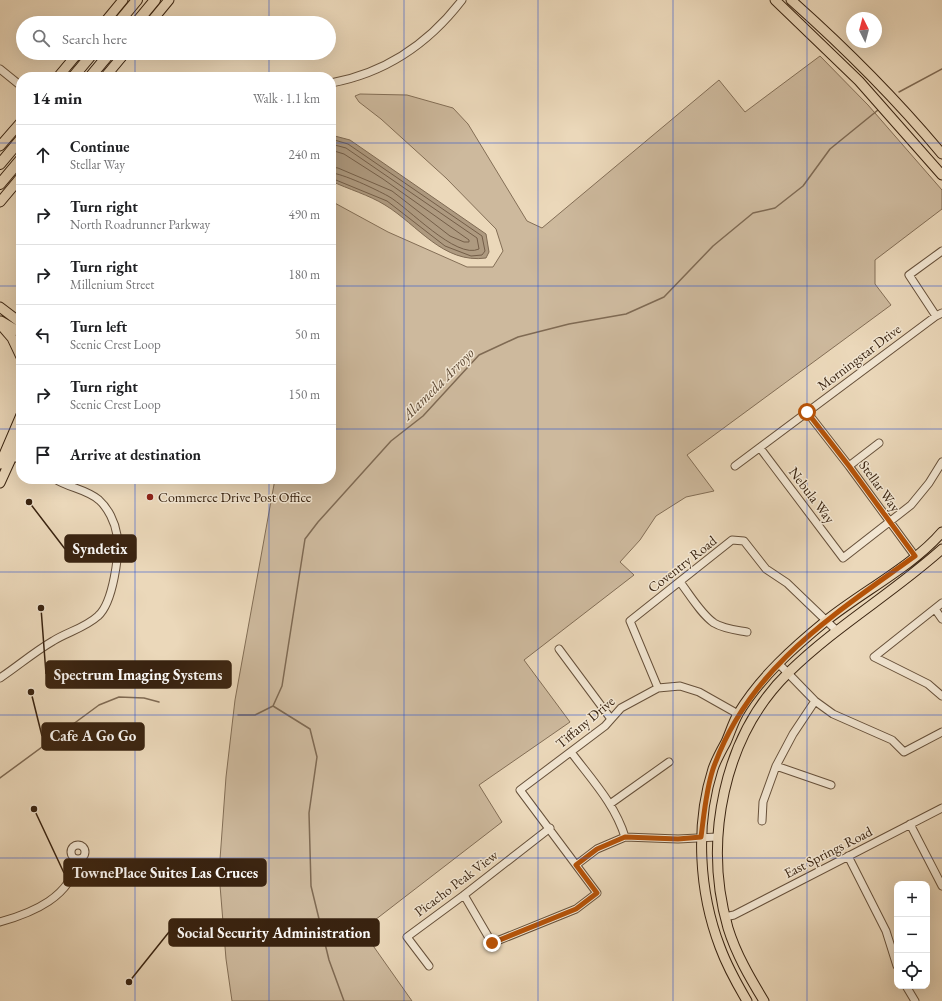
<!DOCTYPE html>
<html lang="en">
<head>
<meta charset="utf-8">
<style>
  :root { --surface:#fff; --page:#f2f2f2; --text:#202124; --muted:#757577; --line:#e0e0e0 }
  body { margin:0; font-family:"EB Garamond",serif; background:var(--page); color:var(--text) }
  .controls { position:absolute; right:12px; bottom:12px; display:grid; overflow:hidden; border-radius:8px; box-shadow:0 4px 16px #0002 }
  .controls button { width:36px; height:36px; display:grid; place-items:center; padding:0; border:0; border-bottom:1px solid var(--line); background:var(--surface); color:var(--text); font:20px sans-serif }
  .compass { position:absolute; left:846px; top:12px; width:36px; height:36px; border-radius:50%; background:var(--surface); box-shadow:0 4px 16px #0002; rotate:354deg }
  .stop { position:absolute; width:12px; height:12px; margin:-9px; border:3px solid #b45309; border-radius:50%; background:#fff }
  .stop.end { background:#b45309; border-color:#fff; box-shadow:0 1px 4px #0008 }
  .list { margin:0; padding:0; list-style:none }
  h2 { display:flex; justify-content:space-between; align-items:center; height:52px; margin:0; padding:0 16px; font-size:17px }
  h2 small { font-size:13px; font-weight:400; color:var(--muted) }
  .list li { display:grid; grid-template-columns:26px 1fr auto; gap:12px; align-items:center; box-sizing:border-box; height:60px; padding:0 16px; border-top:1px solid var(--line) }
  .list b { display:block; font-size:15px; white-space:nowrap }
  .list p { margin:0; font-size:13px; white-space:nowrap; color:var(--muted) }
  .list em { font-size:13px; font-style:normal; color:var(--muted) }
  .icon { flex:none; width:22px; height:22px; fill:none; stroke:currentColor; stroke-width:2; stroke-linecap:round; stroke-linejoin:round }
  .map { position:relative; flex:none; width:942px; height:1001px; overflow:hidden }
  .search { position:absolute; background:var(--surface); box-shadow:0 4px 16px #0002; left:16px; top:16px; width:320px; height:44px; display:flex; align-items:center; gap:10px; box-sizing:border-box; padding:0 14px; border-radius:22px; color:var(--muted); font-size:15px }
  .panel { position:absolute; background:var(--surface); box-shadow:0 4px 16px #0002; left:16px; top:72px; width:320px; height:412px; border-radius:16px }
  .map>svg:first-child { display:block }
</style>
</head>
<body>
<div class="map">
<svg width="942" height="1001" viewBox="0 0 942 1001">
  <rect width="100%" height="100%" fill="#ebd8ba"/>
  <filter id="stains"><feTurbulence type="fractalNoise" baseFrequency=".005" numOctaves="4"/><feColorMatrix values="0 0 0 0 .2 0 0 0 0 .09 0 0 0 0 .02 0 0 0 .5 -.17"/></filter>
  <radialGradient id="worn" r=".72"><stop offset=".6" stop-color="#630" stop-opacity="0"/><stop offset="1" stop-color="#630" stop-opacity=".3"/></radialGradient>
  <path fill="#cdb99d" stroke="#836e56" d="M820 56 868 105 942 190V209L875 260V284L891 305 687 455 714 491 686 497 656 516 640 540 620 562 634 575 524 660 570 722 479 785 502 822 362 930 412 1001H232L226 959 219 873 226 777 235 700 275 479H331V201L388 232 467 267H493L503 251 496 229 446 178 381 119 359 102 355 96 360 94 407 95 453 108 468 124 527 221 542 228 719 80 745 112Z"/>
  <path fill="#ae9a80" stroke="#7f6a53" d="M331 135 350 140 486 234 489 252 486 258C443 264 418 225 385 205 369 195 348 189 331 181Z"/>
  <g fill="none" stroke-linecap="round" stroke-linejoin="round">
    <path stroke="#745e48" stroke-width="1" d="M331 139 348 144 482 236 485 251 482 255 471 256 445 246 387 201 331 178
      M331 144 346 148 477 238 479 249C456 260 408 207 388 196 377 190 342 173 331 173
      M331 150 344 154 383 179 469 240V242H464L450 236 392 191 338 168 331 167"/>
    <path stroke="#7f6a53" stroke-width="1.5" d="M899 92 942 69
      M273 706 310 729 317 757 309 813 311 886 329 960 344 1001
      M238 715H255L273 706 282 686 305 539 318 522 391 441 423 416 479 355 518 337 569 324 626 314 664 297 713 246 753 213 775 208 803 186 830 149 878 110
      M0 778 99 705 119 697 144 698 159 702"/>
    <defs>
      <path id="minor" d="M0 69 21 86
        M331 83C385 73 429 43 462 0
        M936 316 909 275 942 251
        M807 412 849 466 915 556
        M760 448 843 558 911 505 929 483 942 462
        M9 455 21 460
        M735 466 936 316 942 313
        M849 466 879 443
        M680 582C690 595 701 614 714 623 724 629 736 630 747 632
        M942 603 874 657 928 684 942 696
        M935 609 942 619
        M559 649 611 719
        M778 663 815 701 833 714 892 740 904 752 942 732
        M0 678C18 666 34 652 53 641 67 632 85 628 98 616 113 603 120 553 117 535 115 522 108 508 99 500 86 489 69 488 55 479
        M658 688 630 621 732 540 744 541 766 569 787 583 837 631
        M571 752C591 779 615 804 625 837
        M776 766 831 785
        M610 804 669 762
        M762 821 763 802 776 766 793 734 815 701
        M910 824 942 886
        M71 852a7 7 0 1 1 14 0a7 7 0 1 1-14 0Z
        M848 856 886 931 897 966
        M576 865 597 849 625 837 678 839 717 837
        M464 895 492 943 576 909 597 893 520 790 605 726 621 708 658 688 680 686 699 692 738 714
        M725 917 734 915 942 808
        M0 922C32 913 72 897 77 859
        M429 966 407 937 464 895 550 828
        M906 986 915 1001"/>
      <path id="major" d="M775 0 859 81 942 175
        M791 0C845 48 896 99 942 154
        M104 23 123 0
        M150 23 169 0
        M58 77 78 53
        M105 77 125 53
        M0 146 21 122
        M0 202 21 177
        M0 307 21 323
        M1 321 21 333
        M0 324 12 338 21 357
        M0 464 21 415
        M0 483 21 437
        M747 1001C737 984 727 966 720 947 699 892 695 825 713 769 716 760 721 751 726 742 730 733 733 723 738 714 760 677 794 647 827 620 862 592 914 565 942 532
        M764 1001C750 978 736 954 728 928 703 841 723 736 789 672 836 626 893 593 942 549"/>
      <path id="highway" d="M118 23 137 0
        M136 23 155 0
        M73 77 93 53
        M90 77 110 53
        M0 164 21 139
        M0 184 21 159"/>
    </defs>
    <use href="#minor" stroke="#66503a" stroke-width="9"/>
    <use href="#major" stroke="#392310" stroke-width="11"/>
    <use href="#highway" stroke="#392310" stroke-width="12"/>
    <use href="#minor" stroke="#f2e6d2" stroke-width="7"/>
    <use href="#major" stroke="#ebd8ba" stroke-width="9"/>
    <use href="#highway" stroke="#ebd8ba" stroke-width="10"/>
  </g>
  <g fill="none" stroke-linecap="round" stroke-linejoin="round">
    <path stroke="#b45309" stroke-width="5" d="M492 943 576 909 597 893 576 865 597 849 625 837 678 839 701 837C704 815 706 790 713 769 749 667 832 616 915 556L849 466 807 412"/>
  </g>
  <path fill="none" stroke="#1d4ed8" stroke-width="1" stroke-opacity="0.55" d="M135 0V23M269 0V23M404 0V1001M538 0V1001M673 0V1001M807 0V1001M135 53V77M269 53V77M0 143H21M331 143H942M0 286H21M331 286H942M0 429H21M331 429H942M135 479V1001M269 479V1001M0 572H942M0 715H942M0 858H942"/>
  <circle fill="#8f2418" stroke="#f2e6d2" stroke-width="1.5" cx="150" cy="497" r="4"/>
  <g text-anchor="middle" stroke-width="3" stroke-linejoin="round" paint-order="stroke">
    <g font-size="14" fill="#392310" stroke="#f2e6d2">
      <text transform="translate(859 357) rotate(-37)" y="5">Morningstar Drive</text>
      <text transform="translate(880 486) rotate(54)" y="5">Stellar Way</text>
      <text transform="translate(812 495) rotate(53)" y="5">Nebula Way</text>
      <text transform="translate(682 564) rotate(-38)" y="5">Coventry Road</text>
      <text transform="translate(585 722) rotate(-40)" y="5">Tiffany Drive</text>
      <text transform="translate(828 852) rotate(-27)" y="5">East Springs Road</text>
      <text transform="translate(456 883) rotate(-37)" y="5">Picacho Peak View</text>
    </g>
    <g font-size="14" fill="#392310" stroke="#f2e6d2" text-anchor="start">
      <text x="158" y="502">Commerce Drive Post Office</text>
    </g>
    <g font-size="15" font-style="italic" fill="#5c4732" stroke="#f2e6d2">
      <text transform="translate(438 384) rotate(-45)" y="5">Alameda Arroyo</text>
    </g>
  </g>
  <path fill="none" stroke="#392310" stroke-width="1.5" d="M29 502L65 549M41 608L46 674M31 692L42 736M34 809L64 873M129 982L169 932"/>
  <g fill="#392310" stroke="#f2e6d2" stroke-width="1.5">
    <circle cx="29" cy="502" r="4"/>
    <circle cx="41" cy="608" r="4"/>
    <circle cx="31" cy="692" r="4"/>
    <circle cx="34" cy="809" r="4"/>
    <circle cx="129" cy="982" r="4"/>
  </g>
  <g fill="#392310" stroke="#392310" stroke-width="1.5">
    <rect x="65" y="535" width="71" height="27" rx="4"/>
    <rect x="46" y="661" width="185" height="27" rx="4"/>
    <rect x="42" y="723" width="102" height="27" rx="4"/>
    <rect x="64" y="859" width="202" height="27" rx="4"/>
    <rect x="169" y="919" width="210" height="27" rx="4"/>
  </g>
  <g font-size="15" text-anchor="middle" font-weight="bold" fill="#fff">
    <text x="100" y="554">Syndetix</text>
    <text x="138" y="680">Spectrum Imaging Systems</text>
    <text x="93" y="741">Cafe A Go Go</text>
    <text x="165" y="878">TownePlace Suites Las Cruces</text>
    <text x="274" y="938">Social Security Administration</text>
  </g>
  <rect width="100%" height="100%" filter="url(#stains)"/>
  <rect width="100%" height="100%" fill="url(#worn)"/>
</svg>
<div class="controls">
<button>+</button>
<button>−</button>
<button><svg class="icon" aria-label="locate" viewBox="0 0 24 24"><circle cx="12" cy="12" r="6"/><path d="M12 2v4M12 18v4M2 12h4M18 12h4"/></svg></button>
</div>
<svg class="compass" viewBox="-18 -18 36 36"><path d="M0-13l5 13h-10z" fill="#e53935"/><path d="M0 13l5-13h-10z" fill="#757577"/></svg>
<div class="stop" style="left:807px;top:412px"></div>
<div class="stop end" style="left:492px;top:943px"></div>
<div class="search"><svg class="icon" aria-label="search" viewBox="0 0 24 24"><circle cx="10" cy="10" r="6"/><path d="M15 15l6 6"/></svg>Search here</div>
<section class="panel">
<h2>14 min<small>Walk · 1.1 km</small></h2>
<ul class="list">
<li><svg class="icon" aria-label="ahead" viewBox="0 0 24 24"><path d="M12 20V5M6 11l6-6 6 6"/></svg><div><b>Continue</b><p>Stellar Way</p></div><em>240 m</em></li>
<li><svg class="icon" aria-label="right" viewBox="0 0 24 24"><path d="M7 20v-9h11M14 6l5 5-5 5"/></svg><div><b>Turn right</b><p>North Roadrunner Parkway</p></div><em>490 m</em></li>
<li><svg class="icon" aria-label="right" viewBox="0 0 24 24"><path d="M7 20v-9h11M14 6l5 5-5 5"/></svg><div><b>Turn right</b><p>Millenium Street</p></div><em>180 m</em></li>
<li><svg class="icon" aria-label="left" viewBox="0 0 24 24"><path d="M17 20v-9H6M10 6l-5 5 5 5"/></svg><div><b>Turn left</b><p>Scenic Crest Loop</p></div><em>50 m</em></li>
<li><svg class="icon" aria-label="right" viewBox="0 0 24 24"><path d="M7 20v-9h11M14 6l5 5-5 5"/></svg><div><b>Turn right</b><p>Scenic Crest Loop</p></div><em>150 m</em></li>
<li><svg class="icon" aria-label="arrive" viewBox="0 0 24 24"><path d="M6 21V4h12l-3 4 3 4H6"/></svg><div><b>Arrive at destination</b></div></li>
</ul>
</section>
</div>
</body>
</html>
